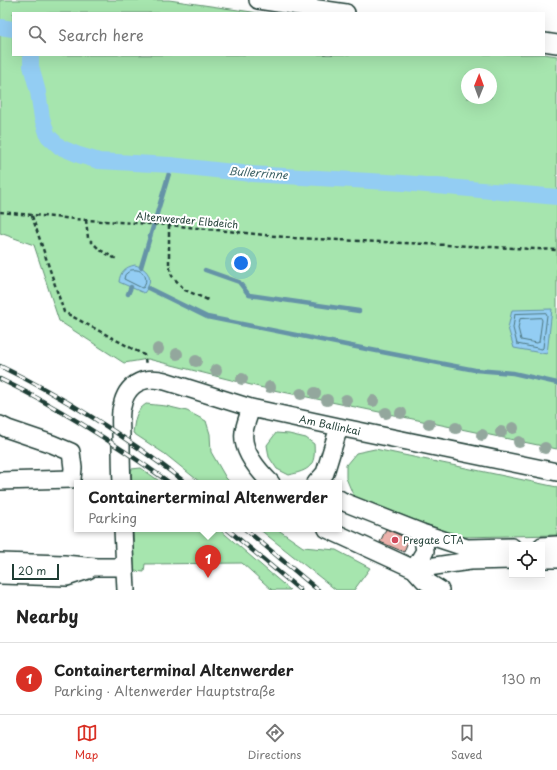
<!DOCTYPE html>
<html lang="en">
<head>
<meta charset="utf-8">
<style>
  :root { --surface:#fff; --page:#f2f2f2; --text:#222; --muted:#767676; --line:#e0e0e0; --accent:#d93025 }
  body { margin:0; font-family:"Playpen Sans",sans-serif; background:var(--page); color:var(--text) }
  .controls { position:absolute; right:12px; bottom:12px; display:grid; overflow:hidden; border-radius:0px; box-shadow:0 4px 16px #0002 }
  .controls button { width:36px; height:36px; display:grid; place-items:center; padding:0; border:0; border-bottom:1px solid var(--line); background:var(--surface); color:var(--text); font:20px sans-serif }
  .compass { position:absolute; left:461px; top:68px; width:36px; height:36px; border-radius:50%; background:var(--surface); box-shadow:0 4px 16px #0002; rotate:1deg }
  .scale { position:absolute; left:12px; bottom:10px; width:47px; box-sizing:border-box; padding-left:4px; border:2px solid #1f3d34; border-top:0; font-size:11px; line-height:14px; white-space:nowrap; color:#1f3d34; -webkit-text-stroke:3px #fff; paint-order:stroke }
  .you { position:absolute; left:241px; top:263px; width:14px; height:14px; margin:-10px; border:3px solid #fff; border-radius:50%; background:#1a73e8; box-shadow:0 0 0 6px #1a73e833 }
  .badge { display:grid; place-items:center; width:26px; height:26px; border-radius:50%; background:var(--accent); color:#fff; font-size:13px; font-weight:700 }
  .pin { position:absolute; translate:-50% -33px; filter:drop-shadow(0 1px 2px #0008) }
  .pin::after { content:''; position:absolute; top:21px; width:14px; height:12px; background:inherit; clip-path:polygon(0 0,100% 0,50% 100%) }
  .popup { position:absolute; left:74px; top:480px; width:268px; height:52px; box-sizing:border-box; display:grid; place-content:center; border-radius:0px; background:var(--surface); filter:drop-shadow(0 1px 3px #0005); font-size:13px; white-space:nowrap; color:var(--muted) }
  .popup b { font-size:15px; color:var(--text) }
  .popup::after { content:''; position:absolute; left:50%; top:100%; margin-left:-8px; border:8px solid transparent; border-top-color:var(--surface) }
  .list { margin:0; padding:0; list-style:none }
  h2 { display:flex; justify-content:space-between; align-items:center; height:52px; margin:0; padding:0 16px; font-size:17px }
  h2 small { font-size:13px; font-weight:400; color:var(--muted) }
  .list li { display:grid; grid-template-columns:26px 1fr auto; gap:12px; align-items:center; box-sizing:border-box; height:72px; padding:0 16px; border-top:1px solid var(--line) }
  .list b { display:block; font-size:15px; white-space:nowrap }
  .list p { margin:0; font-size:13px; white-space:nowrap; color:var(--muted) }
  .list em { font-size:13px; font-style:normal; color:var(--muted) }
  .icon { flex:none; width:22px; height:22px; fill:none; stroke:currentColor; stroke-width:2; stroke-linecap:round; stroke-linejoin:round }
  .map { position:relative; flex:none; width:557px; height:590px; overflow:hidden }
  .search { position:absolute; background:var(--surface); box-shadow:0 4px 16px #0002; left:12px; right:12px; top:12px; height:44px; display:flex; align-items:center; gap:10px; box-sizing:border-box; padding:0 14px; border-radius:0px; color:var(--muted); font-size:15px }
  .sheet { height:124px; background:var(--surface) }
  nav { display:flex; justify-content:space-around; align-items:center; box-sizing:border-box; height:56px; border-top:1px solid var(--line); background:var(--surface); font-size:11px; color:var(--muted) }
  nav a { display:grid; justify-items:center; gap:2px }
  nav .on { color:var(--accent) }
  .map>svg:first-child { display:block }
</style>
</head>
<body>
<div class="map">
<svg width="557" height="590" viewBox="0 0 557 590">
  <rect width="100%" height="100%" fill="#fff"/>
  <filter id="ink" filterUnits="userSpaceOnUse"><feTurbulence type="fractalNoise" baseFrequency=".025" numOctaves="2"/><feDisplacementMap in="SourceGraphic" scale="8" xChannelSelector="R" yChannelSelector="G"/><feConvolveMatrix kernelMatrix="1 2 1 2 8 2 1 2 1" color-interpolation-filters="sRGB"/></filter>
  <g filter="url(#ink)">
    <path fill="#a6e5ae" stroke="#629171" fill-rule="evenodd" d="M0 0H169L259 13H13V55L544 54 557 56V449L259 387 148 359 124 363 59 321 34 245 0 233ZM467 74H491V98H467Z
      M146 404 166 406 187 411 206 421 210 434 211 452 226 478 231 483H201L165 454 133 433C135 420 135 411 146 404Z
      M276 433 289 434 306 438 314 444C316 467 309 470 289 475L277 469 269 457 267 445Z
      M375 449 557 487V535L460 537 354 497 346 478V465L356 453Z
      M141 468 162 483H132L131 469Z
      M133 529H219L290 590H272L242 563 145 564 144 572 134 571Z
      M259 529H277L303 547 336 550 370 568 354 590H336Z"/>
    <path fill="#93cdf3" stroke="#6593a7" d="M135 265C150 269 154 281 144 293L119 282C120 272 125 267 135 265Z
      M552 309 547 354 514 348 508 328 512 310Z"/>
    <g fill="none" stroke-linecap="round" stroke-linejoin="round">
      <path stroke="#4d7780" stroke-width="1" d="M131 270C143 268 149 277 144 287L142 288 124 279 125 275Z
        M546 313 547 315 543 348 542 349 517 344 513 328 515 314Z
        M541 318 542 320 539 342 537 343 521 340 518 328 520 319Z"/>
      <path stroke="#6593a7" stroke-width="4.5" d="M141 267 170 170V165
        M205 270 239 282 249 295 359 311
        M148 288 207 317 351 346 475 370 513 373 557 383
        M128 294 131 287"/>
      <path stroke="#93cdf3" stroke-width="16" d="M0 27 13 29
        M31 55V66L38 92 42 118 48 136 60 147 79 155 99 161 170 165 251 174 404 183 557 197"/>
    </g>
    <path fill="#ecb1ab" stroke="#1f3d34" d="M386 529 409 539 404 552 380 542Z"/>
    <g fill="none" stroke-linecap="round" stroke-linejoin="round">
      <defs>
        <path id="minor" d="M258 0 346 13
          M544 42 557 44
          M251 408C249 415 245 424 244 432 241 450 259 471 271 483
          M0 425 8 429 52 444 71 452 73 468 72 479 0 481
          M122 483C121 467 121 452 121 436 121 428 120 419 121 411 121 408 123 405 123 402 129 382 146 376 165 381L251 408 339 427 557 472
          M316 483 325 473 339 427
          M339 499 344 502 422 533 467 548 512 547
          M123 529 126 590
          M327 529 414 569 424 580 440 590
          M542 546 557 545
          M542 559H557
          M0 562 64 564 96 567H125
          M414 569 470 561 512 560
          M414 569 425 551 422 533
          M0 575 67 577 88 570"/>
      </defs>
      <use href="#minor" stroke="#1f3d34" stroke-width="20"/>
      <path stroke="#1f3d34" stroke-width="2.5" stroke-dasharray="4 3" stroke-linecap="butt" d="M0 212 86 220 169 225 294 238 557 250
        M32 216 64 312 144 355 146 364
        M86 220 88 238 100 250 116 259
        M169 225V265L172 276 185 290 208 300"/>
      <use href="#minor" stroke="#fff" stroke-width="17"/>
      <defs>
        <path id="rail" d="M0 366C66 398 128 438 186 483
          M0 379C60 408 116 444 170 483
          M227 529 300 590
          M245 529 318 590"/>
      </defs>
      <use href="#rail" stroke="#1f3d34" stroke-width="4.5"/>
      <use href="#rail" stroke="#fff" stroke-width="3" stroke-dasharray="9" stroke-linecap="butt"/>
    </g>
    <g fill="#93a79d">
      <circle cx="158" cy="349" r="6"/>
      <circle cx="177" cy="354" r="6"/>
      <circle cx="196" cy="361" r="6"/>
      <circle cx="216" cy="370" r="6"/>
      <circle cx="242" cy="379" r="6"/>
      <circle cx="270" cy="387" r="6"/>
      <circle cx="315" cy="393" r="6"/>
      <circle cx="301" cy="394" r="6"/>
      <circle cx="327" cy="400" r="6"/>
      <circle cx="346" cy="400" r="6"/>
      <circle cx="373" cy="401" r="6"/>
      <circle cx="386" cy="413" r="6"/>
      <circle cx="401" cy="413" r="6"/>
      <circle cx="429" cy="424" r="6"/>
      <circle cx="456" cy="428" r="6"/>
      <circle cx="513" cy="428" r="6"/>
      <circle cx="501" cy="432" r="6"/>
      <circle cx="482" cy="435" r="6"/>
      <circle cx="519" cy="442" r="6"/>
      <circle cx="545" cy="448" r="6"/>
    </g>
  </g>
  <circle fill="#d1495b" stroke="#fff" stroke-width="1.5" cx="395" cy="540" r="4"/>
  <g text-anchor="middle" stroke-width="4" stroke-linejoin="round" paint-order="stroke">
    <g font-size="10" fill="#1f3d34" stroke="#fff">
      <text transform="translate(187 220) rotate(5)" y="4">Altenwerder Elbdeich</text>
      <text transform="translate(330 425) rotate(12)" y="4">Am Ballinkai</text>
    </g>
    <g font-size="10" fill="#1f3d34" stroke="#fff" text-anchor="start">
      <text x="403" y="544">Pregate CTA</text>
    </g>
    <g font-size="11" font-style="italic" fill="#3c6164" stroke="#fff">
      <text transform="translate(258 173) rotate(4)" y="4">Bullerrinne</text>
    </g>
  </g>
</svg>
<div class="controls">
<button><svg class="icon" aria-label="locate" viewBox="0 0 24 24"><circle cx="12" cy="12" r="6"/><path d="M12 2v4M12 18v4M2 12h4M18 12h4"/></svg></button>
</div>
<svg class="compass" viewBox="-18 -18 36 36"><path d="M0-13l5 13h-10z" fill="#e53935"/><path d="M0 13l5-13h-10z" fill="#767676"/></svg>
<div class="scale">20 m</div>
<div class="you"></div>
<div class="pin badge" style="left:208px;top:578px">1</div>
<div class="popup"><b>Containerterminal Altenwerder</b>Parking</div>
<div class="search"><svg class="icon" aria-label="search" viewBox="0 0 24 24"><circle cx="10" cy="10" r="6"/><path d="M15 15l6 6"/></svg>Search here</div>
</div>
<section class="sheet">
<h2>Nearby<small></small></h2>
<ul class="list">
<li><span class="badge">1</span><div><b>Containerterminal Altenwerder</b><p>Parking · Altenwerder Hauptstraße</p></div><em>130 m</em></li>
</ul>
</section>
<nav>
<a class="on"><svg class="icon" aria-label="map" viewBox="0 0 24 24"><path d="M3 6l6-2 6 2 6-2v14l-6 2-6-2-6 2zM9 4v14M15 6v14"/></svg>Map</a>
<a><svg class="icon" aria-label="directions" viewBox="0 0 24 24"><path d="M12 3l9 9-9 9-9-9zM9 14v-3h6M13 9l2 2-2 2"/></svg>Directions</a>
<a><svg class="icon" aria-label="saved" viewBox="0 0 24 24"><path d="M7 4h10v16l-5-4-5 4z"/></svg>Saved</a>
</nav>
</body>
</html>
